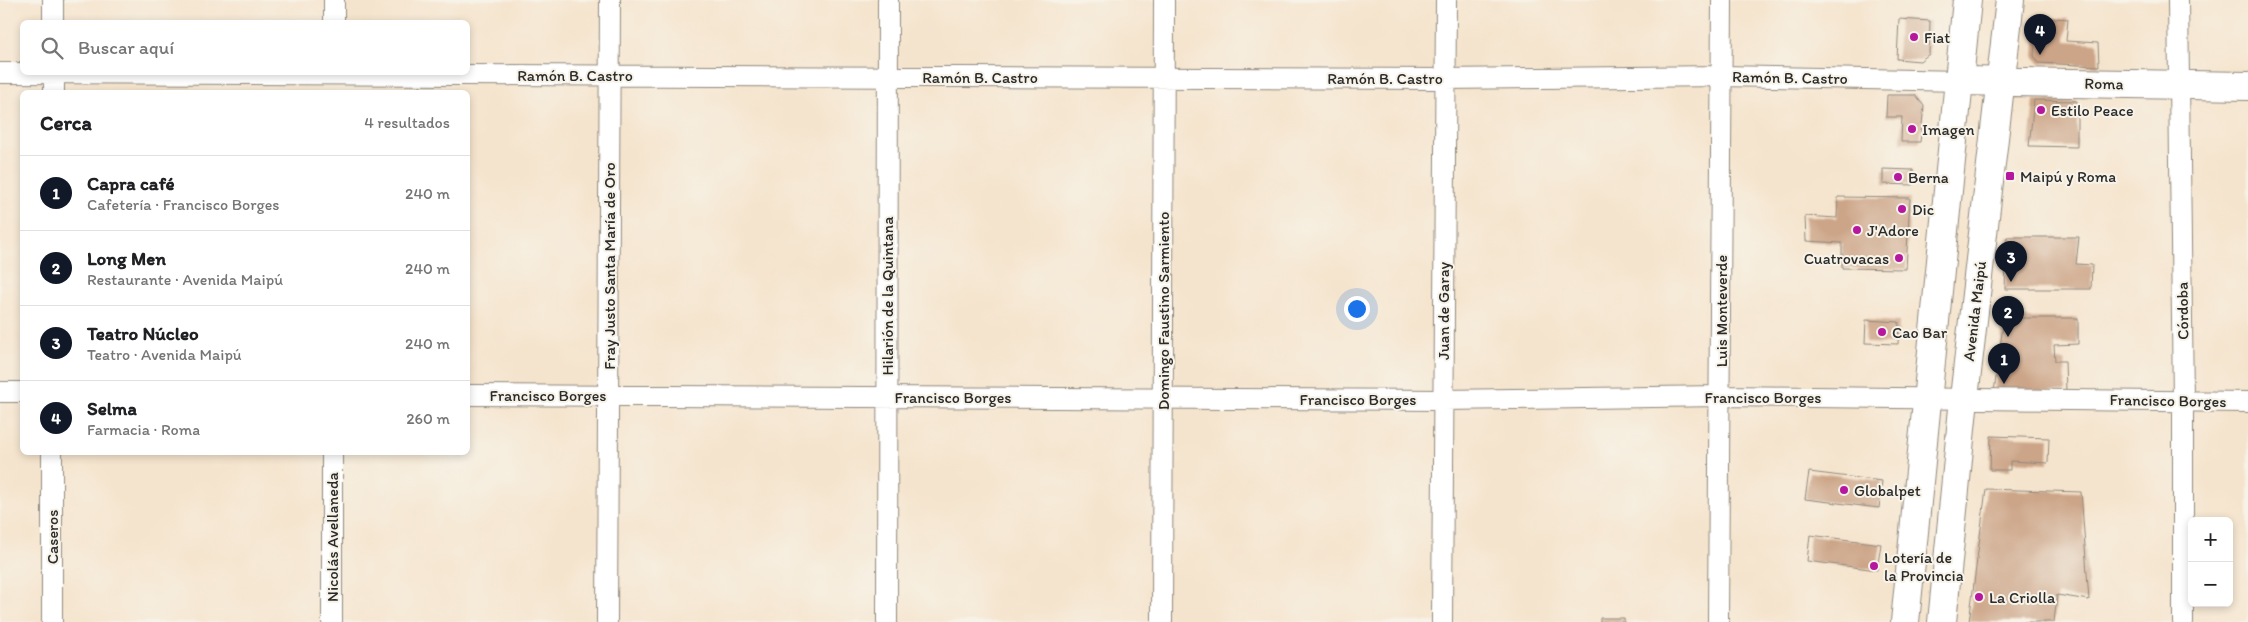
<!DOCTYPE html>
<html lang="es">
<head>
<meta charset="utf-8">
<style>
  :root { --surface:#fff; --page:#f6f6f6; --text:#202124; --muted:#757577; --line:#e0e0e0; --accent:#111827 }
  body { margin:0; font-family:Itim,sans-serif; background:var(--page); color:var(--text) }
  .controls { position:absolute; right:15px; bottom:15px; display:grid; overflow:hidden; border-radius:8px; box-shadow:0 2px 8px #0003 }
  .controls button { width:45px; height:45px; display:grid; place-items:center; padding:0; border:0; border-bottom:1px solid var(--line); background:var(--surface); color:var(--text); font:25px sans-serif }
  .you { position:absolute; left:1356px; top:308px; width:18px; height:18px; margin:-12px; border:4px solid #fff; border-radius:50%; background:#1a73e8; box-shadow:0 0 0 8px #1a73e833 }
  .badge { display:grid; place-items:center; width:32px; height:32px; border-radius:50%; background:var(--accent); color:#fff; font-size:16px; font-weight:700 }
  .pin { position:absolute; translate:-50% -41px; filter:drop-shadow(0 1px 2px #0008) }
  .pin::after { content:''; position:absolute; top:26px; width:18px; height:15px; background:inherit; clip-path:polygon(0 0,100% 0,50% 100%) }
  .list { margin:0; padding:0; list-style:none }
  h2 { display:flex; justify-content:space-between; align-items:center; height:65px; margin:0; padding:0 20px; font-size:21px }
  h2 small { font-size:16px; font-weight:400; color:var(--muted) }
  .list li { display:grid; grid-template-columns:32px 1fr auto; gap:15px; align-items:center; box-sizing:border-box; height:75px; padding:0 20px; border-top:1px solid var(--line) }
  .list b { display:block; font-size:19px; white-space:nowrap }
  .list p { margin:0; font-size:16px; white-space:nowrap; color:var(--muted) }
  .list em { font-size:16px; font-style:normal; color:var(--muted) }
  .icon { flex:none; width:28px; height:28px; fill:none; stroke:currentColor; stroke-width:2; stroke-linecap:round; stroke-linejoin:round }
  .map { position:relative; flex:none; width:2248px; height:622px; overflow:hidden }
  .search { position:absolute; background:var(--surface); box-shadow:0 2px 8px #0003; left:20px; top:20px; width:450px; height:55px; display:flex; align-items:center; gap:12px; box-sizing:border-box; padding:0 18px; border-radius:8px; color:var(--muted); font-size:19px }
  .panel { position:absolute; background:var(--surface); box-shadow:0 2px 8px #0003; left:20px; top:90px; width:450px; height:365px; border-radius:8px }
  .map>svg:first-child { display:block }
</style>
</head>
<body>
<div class="map">
<svg width="2248" height="622" viewBox="0 0 2248 622">
  <rect width="100%" height="100%" fill="#f7f3e8"/>
  <filter id="ink" filterUnits="userSpaceOnUse"><feTurbulence type="fractalNoise" baseFrequency=".02" numOctaves="2"/><feDisplacementMap in="SourceGraphic" scale="10" xChannelSelector="R" yChannelSelector="G"/><feConvolveMatrix kernelMatrix="1 2 1 2 8 2 1 2 1" color-interpolation-filters="sRGB"/></filter>
  <filter id="wash" filterUnits="userSpaceOnUse"><feTurbulence type="fractalNoise" baseFrequency=".0096" numOctaves="4" result="noise"/><feDisplacementMap in="SourceGraphic" scale="20" xChannelSelector="R" yChannelSelector="G"/><feGaussianBlur stdDeviation="1.12" result="paint"/><feColorMatrix in="noise" values="0 0 0 0 0 0 0 0 0 0 0 0 0 0 0 0 0 1.4 0 .05"/><feComposite in="paint" operator="in"/></filter>
  <g filter="url(#wash)">
    <rect width="100%" height="100%" fill="#f5e4cd"/>
    <g id="blocks">
      <path fill="#cca487" d="M2037 17 2068 19 2066 41 2098 43 2099 66 2039 63 2034 56Z
        M1899 19 1930 21 1929 54 1920 61 1897 59Z
        M1887 95H1915L1924 106 1920 142H1901L1902 117H1886Z
        M2034 100 2077 101V147L2029 146Z
        M1883 169 1913 170V185L1883 184Z
        M1838 197 1910 198 1906 269 1842 268V243L1806 241 1805 216 1837 218Z
        M2007 237H2079L2076 264 2092 265 2091 289H2005Z
        M2004 318H2078V344L2054 345 2055 361H2065L2066 391 1994 392Z
        M1866 320 1899 322 1898 344 1865 343Z
        M1991 436 2049 438 2048 463 2010 461V470H1990Z
        M1809 472 1882 481 1879 508 1805 499Z
        M1986 489 2081 492 2089 600 2057 595 2054 622H1969Z
        M1810 535 1881 544 1877 570 1807 561Z
        M1600 618H1624V622H1600Z"/>
    </g>
  </g>
  <g filter="url(#ink)">
    <use href="#blocks" fill-opacity="0" stroke="#90887c" stroke-width="1"/>
    <g fill="none" stroke-linecap="round" stroke-linejoin="round">
      <defs>
        <path id="street" d="M53 0V22
          M2178 0 2183 400V622
          M334 22V0
          M0 73 1444 79 1722 76 1961 81
          M54 92V72
          M0 392H22
          M468 395 1443 400 1720 396 2248 402
          M52 622V452
          M332 622V452
          M607 622 610 0
          M887 622 888 0
          M1162 622 1164 0
          M1442 622 1446 0
          M1718 622 1722 0"/>
        <path id="secondary" d="M1961 81 2248 86
          M1905 622 1967 0
          M1942 622 1964 398 2010 0"/>
      </defs>
      <use href="#street" stroke="#90887c" stroke-width="22"/>
      <use href="#secondary" stroke="#90887c" stroke-width="30"/>
      <use href="#street" stroke="#fff" stroke-width="20"/>
      <use href="#secondary" stroke="#fff" stroke-width="28"/>
    </g>
  </g>
  <g fill="#b5179e" stroke="#f7f3e8" stroke-width="2">
    <circle cx="1914" cy="37" r="5"/>
    <circle cx="2041" cy="110" r="5"/>
    <circle cx="1912" cy="129" r="5"/>
    <rect x="2005" y="171" width="10" height="10" rx="2.5"/>
    <circle cx="1898" cy="177" r="5"/>
    <circle cx="1902" cy="209" r="5"/>
    <circle cx="1857" cy="230" r="5"/>
    <circle cx="1899" cy="258" r="5"/>
    <circle cx="1882" cy="332" r="5"/>
    <circle cx="1844" cy="490" r="5"/>
    <circle cx="1874" cy="566" r="5"/>
    <circle cx="1979" cy="597" r="5"/>
  </g>
  <g text-anchor="middle" stroke-width="4" stroke-linejoin="round" paint-order="stroke">
    <g font-size="16" fill="#2b2b2b" stroke="#f7f3e8" text-anchor="start">
      <text x="1924" y="43">Fiat</text>
      <text x="2051" y="116">Estilo Peace</text>
      <text x="1922" y="135">Imagen</text>
      <text x="2020" y="182">Maipú y Roma</text>
      <text x="1908" y="183">Berna</text>
      <text x="1912" y="215">Dic</text>
      <text x="1867" y="236">J'Adore</text>
      <text x="1889" y="264" text-anchor="end">Cuatrovacas</text>
      <text x="1892" y="338">Cao Bar</text>
      <text x="1854" y="496">Globalpet</text>
      <text x="1884" y="563">Lotería de<tspan x="1884" dy="18">la Provincia</tspan></text>
      <text x="1989" y="603">La Criolla</text>
    </g>
    <g font-size="16" fill="#2b2b2b" stroke="#f7f3e8">
      <text x="575" y="81">Ramón B. Castro</text>
      <text x="980" y="83">Ramón B. Castro</text>
      <text transform="translate(1790 77) rotate(1)" y="6">Ramón B. Castro</text>
      <text x="1385" y="84">Ramón B. Castro</text>
      <text transform="translate(2104 83) rotate(1)" y="6">Roma</text>
      <text transform="translate(609 266) rotate(-90)" y="6">Fray Justo Santa María de Oro</text>
      <text transform="translate(887 296) rotate(-90)" y="6">Hilarión de la Quintana</text>
      <text transform="translate(1163 311) rotate(-90)" y="6">Domingo Faustino Sarmiento</text>
      <text transform="translate(1443 311) rotate(-90)" y="6">Juan de Garay</text>
      <text transform="translate(1721 311) rotate(-90)" y="6">Luis Monteverde</text>
      <text transform="translate(1974 311) rotate(-83)" y="6">Avenida Maipú</text>
      <text transform="translate(2182 311) rotate(-91)" y="6">Córdoba</text>
      <text x="548" y="401">Francisco Borges</text>
      <text x="953" y="403">Francisco Borges</text>
      <text x="1763" y="403">Francisco Borges</text>
      <text x="1358" y="405">Francisco Borges</text>
      <text transform="translate(2168 400) rotate(1)" y="6">Francisco Borges</text>
      <text transform="translate(52 537) rotate(-90)" y="6">Caseros</text>
      <text transform="translate(332 537) rotate(-90)" y="6">Nicolás Avellaneda</text>
    </g>
  </g>
</svg>
<div class="controls">
<button>+</button>
<button>−</button>
</div>
<div class="you"></div>
<div class="pin badge" style="left:2004px;top:384px">1</div>
<div class="pin badge" style="left:2008px;top:337px">2</div>
<div class="pin badge" style="left:2011px;top:282px">3</div>
<div class="pin badge" style="left:2040px;top:55px">4</div>
<div class="search"><svg class="icon" aria-label="search" viewBox="0 0 24 24"><circle cx="10" cy="10" r="6"/><path d="M15 15l6 6"/></svg>Buscar aquí</div>
<section class="panel">
<h2>Cerca<small>4 resultados</small></h2>
<ul class="list">
<li><span class="badge">1</span><div><b>Capra café</b><p>Cafetería · Francisco Borges</p></div><em>240 m</em></li>
<li><span class="badge">2</span><div><b>Long Men</b><p>Restaurante · Avenida Maipú</p></div><em>240 m</em></li>
<li><span class="badge">3</span><div><b>Teatro Núcleo</b><p>Teatro · Avenida Maipú</p></div><em>240 m</em></li>
<li><span class="badge">4</span><div><b>Selma</b><p>Farmacia · Roma</p></div><em>260 m</em></li>
</ul>
</section>
</div>
</body>
</html>
